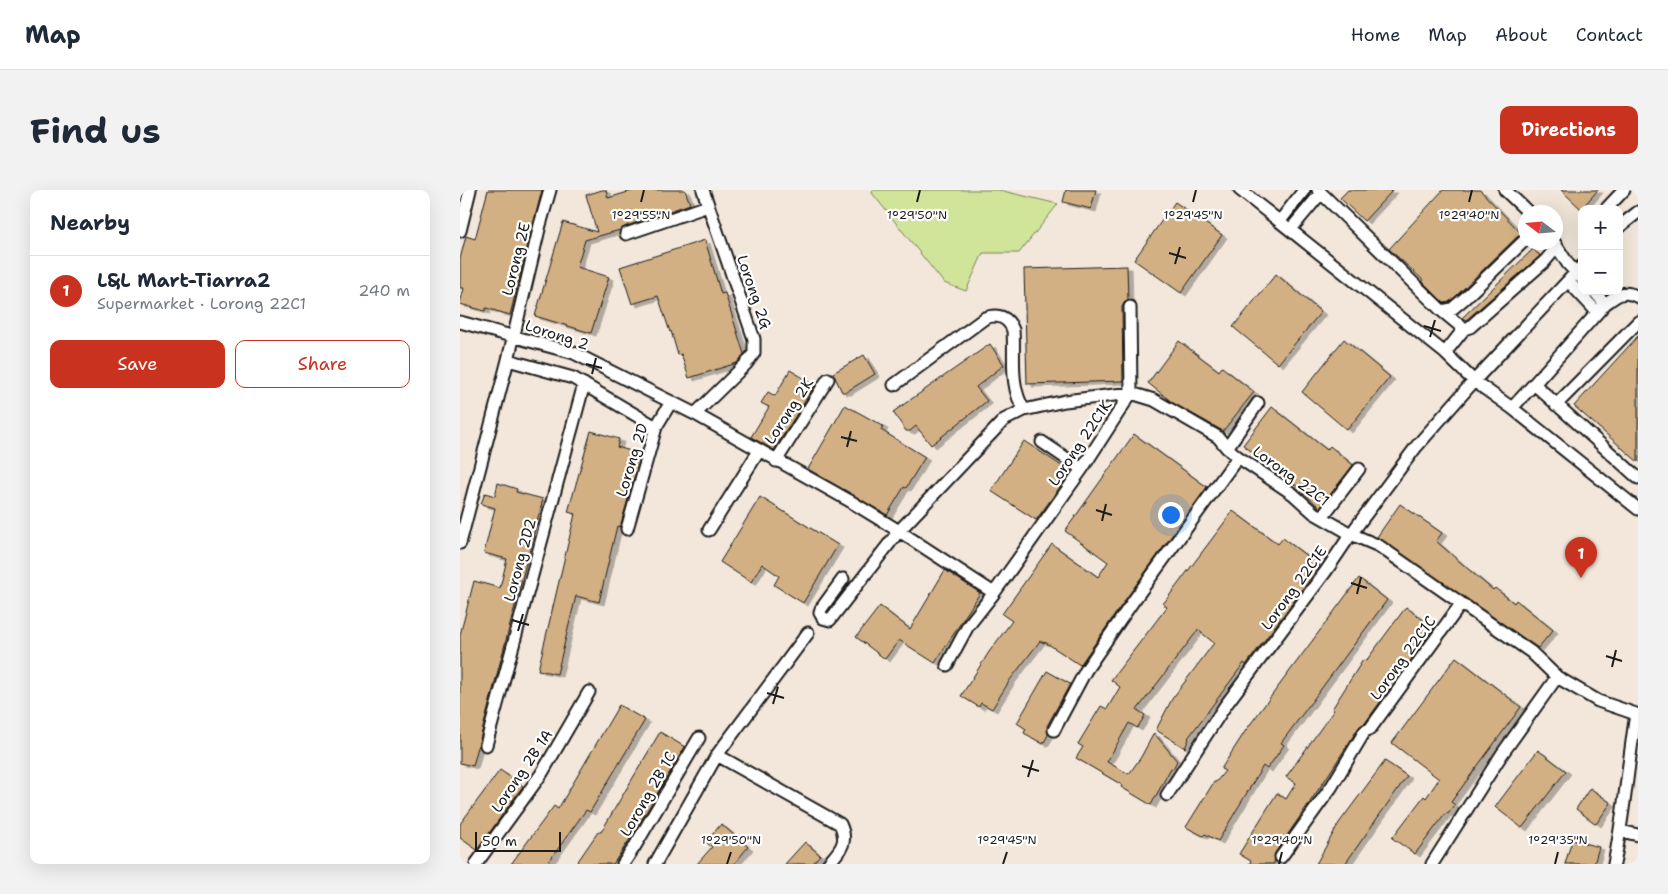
<!DOCTYPE html>
<html lang="en">
<head>
<meta charset="utf-8">
<style>
  :root { --surface:#fff; --page:#f2f2f3; --text:#1f2937; --muted:#747a83; --line:#e0e1e3; --accent:#c8321e }
  body { margin:0; font-family:"Shantell Sans",sans-serif; background:var(--page); color:var(--text) }
  .controls { position:absolute; right:15px; top:15px; display:grid; overflow:hidden; border-radius:10px; box-shadow:0 5px 20px #0002 }
  .controls button { width:45px; height:45px; display:grid; place-items:center; padding:0; border:0; border-bottom:1px solid var(--line); background:var(--surface); color:var(--text); font:25px sans-serif }
  .compass { position:absolute; left:1058px; top:15px; width:45px; height:45px; border-radius:50%; background:var(--surface); box-shadow:0 5px 20px #0002; rotate:286deg }
  .scale { position:absolute; left:15px; bottom:12px; width:86px; box-sizing:border-box; padding-left:5px; border:2px solid #1c1c1c; border-top:0; font-size:14px; line-height:18px; white-space:nowrap; color:#1c1c1c; -webkit-text-stroke:4px #fff; paint-order:stroke }
  .you { position:absolute; left:710px; top:324px; width:18px; height:18px; margin:-12px; border:4px solid #fff; border-radius:50%; background:#1a73e8; box-shadow:0 0 0 8px #1a73e833 }
  .badge { display:grid; place-items:center; width:32px; height:32px; border-radius:50%; background:var(--accent); color:#fff; font-size:16px; font-weight:700 }
  .pin { position:absolute; translate:-50% -41px; filter:drop-shadow(0 1px 2px #0008) }
  .pin::after { content:''; position:absolute; top:26px; width:18px; height:15px; background:inherit; clip-path:polygon(0 0,100% 0,50% 100%) }
  .list { margin:0; padding:0; list-style:none }
  h2 { display:flex; justify-content:space-between; align-items:center; height:65px; margin:0; padding:0 20px; font-size:21px }
  h2 small { font-size:16px; font-weight:400; color:var(--muted) }
  .list li { display:grid; grid-template-columns:32px 1fr auto; gap:15px; align-items:center; box-sizing:border-box; height:70px; padding:0 20px; border-top:1px solid var(--line) }
  .list b { display:block; font-size:19px; white-space:nowrap }
  .list p { margin:0; font-size:16px; white-space:nowrap; color:var(--muted) }
  .list em { font-size:16px; font-style:normal; color:var(--muted) }
  .actions { display:flex; gap:10px; padding:15px 20px }
  .actions a { flex:1; padding:11px 0; border:1px solid var(--accent); border-radius:10px; text-align:center; font-size:18px; color:var(--accent) }
  .actions .main { background:var(--accent); color:#fff }
  .map { position:relative; flex:none; width:1178px; height:674px; overflow:hidden; border-radius:10px }
  header { display:flex; align-items:center; gap:30px; box-sizing:border-box; height:70px; padding:0 25px; background:var(--surface); border-bottom:1px solid var(--line) }
  header strong { font-size:24px }
  nav { display:flex; gap:28px; margin-inline-start:auto; font-size:18px }
  .intro { display:flex; align-items:center; justify-content:space-between; box-sizing:border-box; height:120px; padding:0 30px }
  h1 { margin:0; font-size:35px }
  .button { padding:12px 22px; border-radius:10px; background:var(--accent); color:#fff; font-size:18px; font-weight:700 }
  main { display:flex; gap:30px; padding:0 30px }
  aside { flex:1; background:var(--surface); border-radius:10px; box-shadow:0 5px 20px #0002 }
  .map>svg:first-child { display:block }
</style>
</head>
<body>
<header>
<strong>Map</strong>
<nav><a>Home</a><a>Map</a><a>About</a><a>Contact</a></nav>
</header>
<div class="intro"><h1>Find us</h1><a class="button">Directions</a></div>
<main>
<aside>
<h2>Nearby<small></small></h2>
<ul class="list">
<li><span class="badge">1</span><div><b>L&amp;L Mart-Tiarra2</b><p>Supermarket · Lorong 22C1</p></div><em>240 m</em></li>
</ul>
<div class="actions"><a class="main">Save</a><a>Share</a></div>
</aside>
<div class="map">
<svg width="1178" height="674" viewBox="0 0 1178 674">
  <defs>
    <filter id="shadow"><feDropShadow dx="5" dy="3" stdDeviation="0" flood-color="#0004"/></filter>
  </defs>
  <rect width="100%" height="100%" fill="#f2e7da"/>
  <filter id="ink" filterUnits="userSpaceOnUse"><feTurbulence type="fractalNoise" baseFrequency=".02" numOctaves="2"/><feDisplacementMap in="SourceGraphic" scale="10" xChannelSelector="R" yChannelSelector="G"/><feConvolveMatrix kernelMatrix="1 2 1 2 8 2 1 2 1" color-interpolation-filters="sRGB"/></filter>
  <g filter="url(#ink)">
    <path fill="#d1e59a" stroke="#76805b" d="M413 0H539L598 14 559 63H523L506 101 484 93 412 3Z"/>
    <path fill="#d2b084" stroke="#1c1c1c" filter="url(#shadow)" d="M28 0H82L50 125 26 118 25 121 0 114 4 98H0V69L6 46 15 49Z
      M142 0H146L148 8 175 0H225L230 14 164 37 160 40 125 50 117 77 149 87 131 143 75 126 103 32 137 42 126 5Z
      M606 0H636L631 19 603 12Z
      M888 0H933L904 31 880 8Z
      M983 0H1020L1061 43 996 106 989 112 984 113 962 91 963 90 929 59Z
      M1101 0H1138L1121 19Z
      M715 12 762 45 721 103 674 70Z
      M245 50 261 104 265 103 284 164 277 173 229 188 221 164 218 165 211 141 210 142 198 106 172 114 160 77Z
      M1073 59 1080 66 1006 130 1002 128Z
      M667 76 668 110 664 113 662 117 663 191 567 194 564 79Z
      M816 84 861 122 818 174 773 137Z
      M1178 146V272L1114 216Z
      M884 149 930 187 887 240 842 202Z
      M719 151 759 181 762 177 794 202 763 241 713 213 688 193Z
      M530 154 544 175 516 197 527 211 471 255 456 236 450 241H446L433 222Z
      M404 165 415 184 386 202H382L373 183Z
      M330 180 355 195 314 260 291 247 309 217 301 213 308 202 315 206Z
      M385 215 423 236 421 240 465 267 446 298 444 297 427 325 348 279Z
      M812 217 867 260 870 256 893 275 860 318 838 297 783 255Z
      M131 241 159 249 157 257 181 264 160 337 157 336 139 412 116 406 97 484 78 480 115 324 108 322Z
      M674 244 747 297 668 406 620 475 585 452 584 453 580 451 550 490 532 519 521 513 519 517 501 506 529 462 552 431 542 424 592 354 638 387 648 372 605 341Z
      M564 251 611 282 576 330 531 301Z
      M38 293 57 299 56 302 83 309 13 576 0 573V445L14 391 40 398 47 369 24 363 35 318 21 314 25 303 35 306Z
      M300 307 378 355 343 413 314 395 319 386 302 374 291 392 260 372Z
      M940 314 982 343 976 351 1015 385 1033 400 1035 398 1054 413 1056 410 1093 440 1078 458 917 347Z
      M773 321 818 354 823 348 860 376 786 475 784 473 755 512 728 548 729 549 725 558 696 540 712 509 754 453 738 440 677 520 685 525 683 529 677 538 669 533 647 572 669 584 681 567 694 543 717 571 713 579 711 578 691 615 661 597 662 595 616 568 623 557 618 554 641 516 647 519 660 497 651 490 707 417 703 414Z
      M485 380 520 403 475 473 439 450 425 469 396 447 420 416 450 439Z
      M899 388 927 410 821 553 824 555 807 579 803 576 758 651 745 644 743 646 726 637 754 592H756L765 581 761 579 786 540Z
      M946 417 974 438 905 533 899 537 867 587 815 663 814 674H789L791 671 779 664 817 603 826 609 836 593 826 587 874 520 872 519 903 470 906 471Z
      M996 467 1061 517 991 612 995 615 988 624 986 623 955 664 932 648 964 606 966 608 979 589 932 553Z
      M587 481 610 494 587 536 588 545 583 554 564 543 566 539 557 533Z
      M159 515 185 530 130 622 126 620 87 674H51L94 616 98 619Z
      M200 542 225 557 170 649 153 674H116L138 642H141Z
      M1078 560 1106 581 1062 638 1035 617Z
      M925 571 947 586 885 674H856L879 633Z
      M40 580 63 596 17 660 0 648V634Z
      M1130 598 1151 613 1136 634 1116 619Z
      M261 634 288 657 274 674H237L252 657 246 652Z
      M1112 650 1139 657 1134 674H1105Z
      M345 652 360 665 352 674H325Z"/>
    <g fill="none" stroke-linecap="round" stroke-linejoin="round">
      <defs>
        <path id="street" d="M780 0 985 163 1014 191 1052 218 1178 319
          M858 0 982 121 1004 139 1010 137 1085 71 1096 58
          M1045 0 1068 22
          M1146 19 1164 0
          M820 31 844 0
          M1159 37 1178 22
          M831 39 861 3
          M0 41 10 0
          M166 44 248 16
          M1094 52 1108 74 1122 89
          M1108 91 1137 122
          M1134 101 1145 114
          M1178 107C1163 99 1157 105 1145 114L1074 194 1178 288
          M982 121 992 119 1005 108 1066 49
          M0 132 114 163 235 224 390 311 439 341 544 230 564 220
          M985 163 1004 139
          M48 170 113 188 196 237
          M434 195 525 128C538 123 548 127 553 140 555 167 549 195 564 220L605 211 671 203 694 210 758 247 767 258 778 267 833 304 854 323 891 344 919 356 1071 462 1097 487 1138 511 1176 524C1168 574 1164 625 1154 674
          M1096 215 1178 132
          M1052 218 1074 194
          M235 224 286 174 294 163V149L243 0
          M582 252 622 279
          M767 258 798 213
          M316 271 368 189
          M862 327 899 279
          M167 339 196 237 211 212
          M249 340 299 261
          M0 353 48 170 80 35 90 0
          M383 389 361 419 360 423 363 428 370 430 439 341 534 403 622 279 671 203 670 117
          M487 475 508 436 534 403
          M594 540 626 480 674 410 778 267
          M26 555 124 194
          M257 565 348 443
          M707 605 765 516 866 381 891 344 956 257 1014 191 1122 76
          M1161 641 1178 645
          M821 667 872 596 905 541 910 539 1001 414
          M16 674 82 583 129 502
          M163 674 175 656 239 548
          M195 674 257 565 380 634C389 653 380 660 368 674
          M972 674 1042 564 1097 487"/>
      </defs>
      <use href="#street" stroke="#1c1c1c" stroke-width="15"/>
      <use href="#street" stroke="#fff" stroke-width="11"/>
    </g>
  </g>
  <path fill="none" stroke="#1c1c1c" stroke-width="2" d="M181 12 184 0M457 12 460 0M733 12 736 0M1009 12 1012 0M709 63 726 68M715 74 720 57M964 136 981 141M970 147 975 130M126 174 142 178M132 184 136 168M381 247 397 251M387 257 391 241M636 320 652 325M642 331 646 314M891 393 907 398M897 404 901 387M52 430 69 435M58 441 63 424M1146 466 1162 471M1152 477 1156 460M307 503 324 508M313 514 318 497M562 576 579 581M568 587 573 570M267 674 271 662M543 674 547 662M819 674 822 662M1095 674 1098 662"/>
  <g text-anchor="middle" stroke-width="4.5" stroke-linejoin="round" paint-order="stroke">
    <g font-size="15" fill="#1c1c1c" stroke="#fff">
      <text transform="translate(56 69) rotate(-76)" y="5">Lorong 2E</text>
      <text transform="translate(294 102) rotate(71)" y="5">Lorong 2G</text>
      <text transform="translate(97 145) rotate(18)" y="5">Lorong 2</text>
      <text transform="translate(329 221) rotate(-57)" y="5">Lorong 2K</text>
      <text transform="translate(620 253) rotate(-56)" y="5">Lorong 22C1K</text>
      <text transform="translate(172 270) rotate(-73)" y="5">Lorong 2D</text>
      <text transform="translate(831 286) rotate(36)" y="5">Lorong 22C1</text>
      <text transform="translate(60 370) rotate(-75)" y="5">Lorong 2D2</text>
      <text transform="translate(834 398) rotate(-54)" y="5">Lorong 22C1E</text>
      <text transform="translate(943 468) rotate(-54)" y="5">Lorong 22C1C</text>
      <text transform="translate(62 581) rotate(-56)" y="5">Lorong 2B 1A</text>
      <text transform="translate(188 604) rotate(-60)" y="5">Lorong 2B 1C</text>
    </g>
  </g>
  <g font-size="12" text-anchor="middle" fill="#1c1c1c" stroke="#fff" stroke-width="4.5" stroke-linejoin="round" paint-order="stroke">
    <text x="181" y="29">1°29'55"N</text>
    <text x="457" y="29">1°29'50"N</text>
    <text x="733" y="29">1°29'45"N</text>
    <text x="1009" y="29">1°29'40"N</text>
    <text x="271" y="654">1°29'50"N</text>
    <text x="547" y="654">1°29'45"N</text>
    <text x="822" y="654">1°29'40"N</text>
    <text x="1098" y="654">1°29'35"N</text>
  </g>
</svg>
<div class="controls">
<button>+</button>
<button>−</button>
</div>
<svg class="compass" viewBox="-18 -18 36 36"><path d="M0-13l5 13h-10z" fill="#e53935"/><path d="M0 13l5-13h-10z" fill="#747a83"/></svg>
<div class="scale">50 m</div>
<div class="you"></div>
<div class="pin badge" style="left:1121px;top:388px">1</div>
</div>
</main>
</body>
</html>
